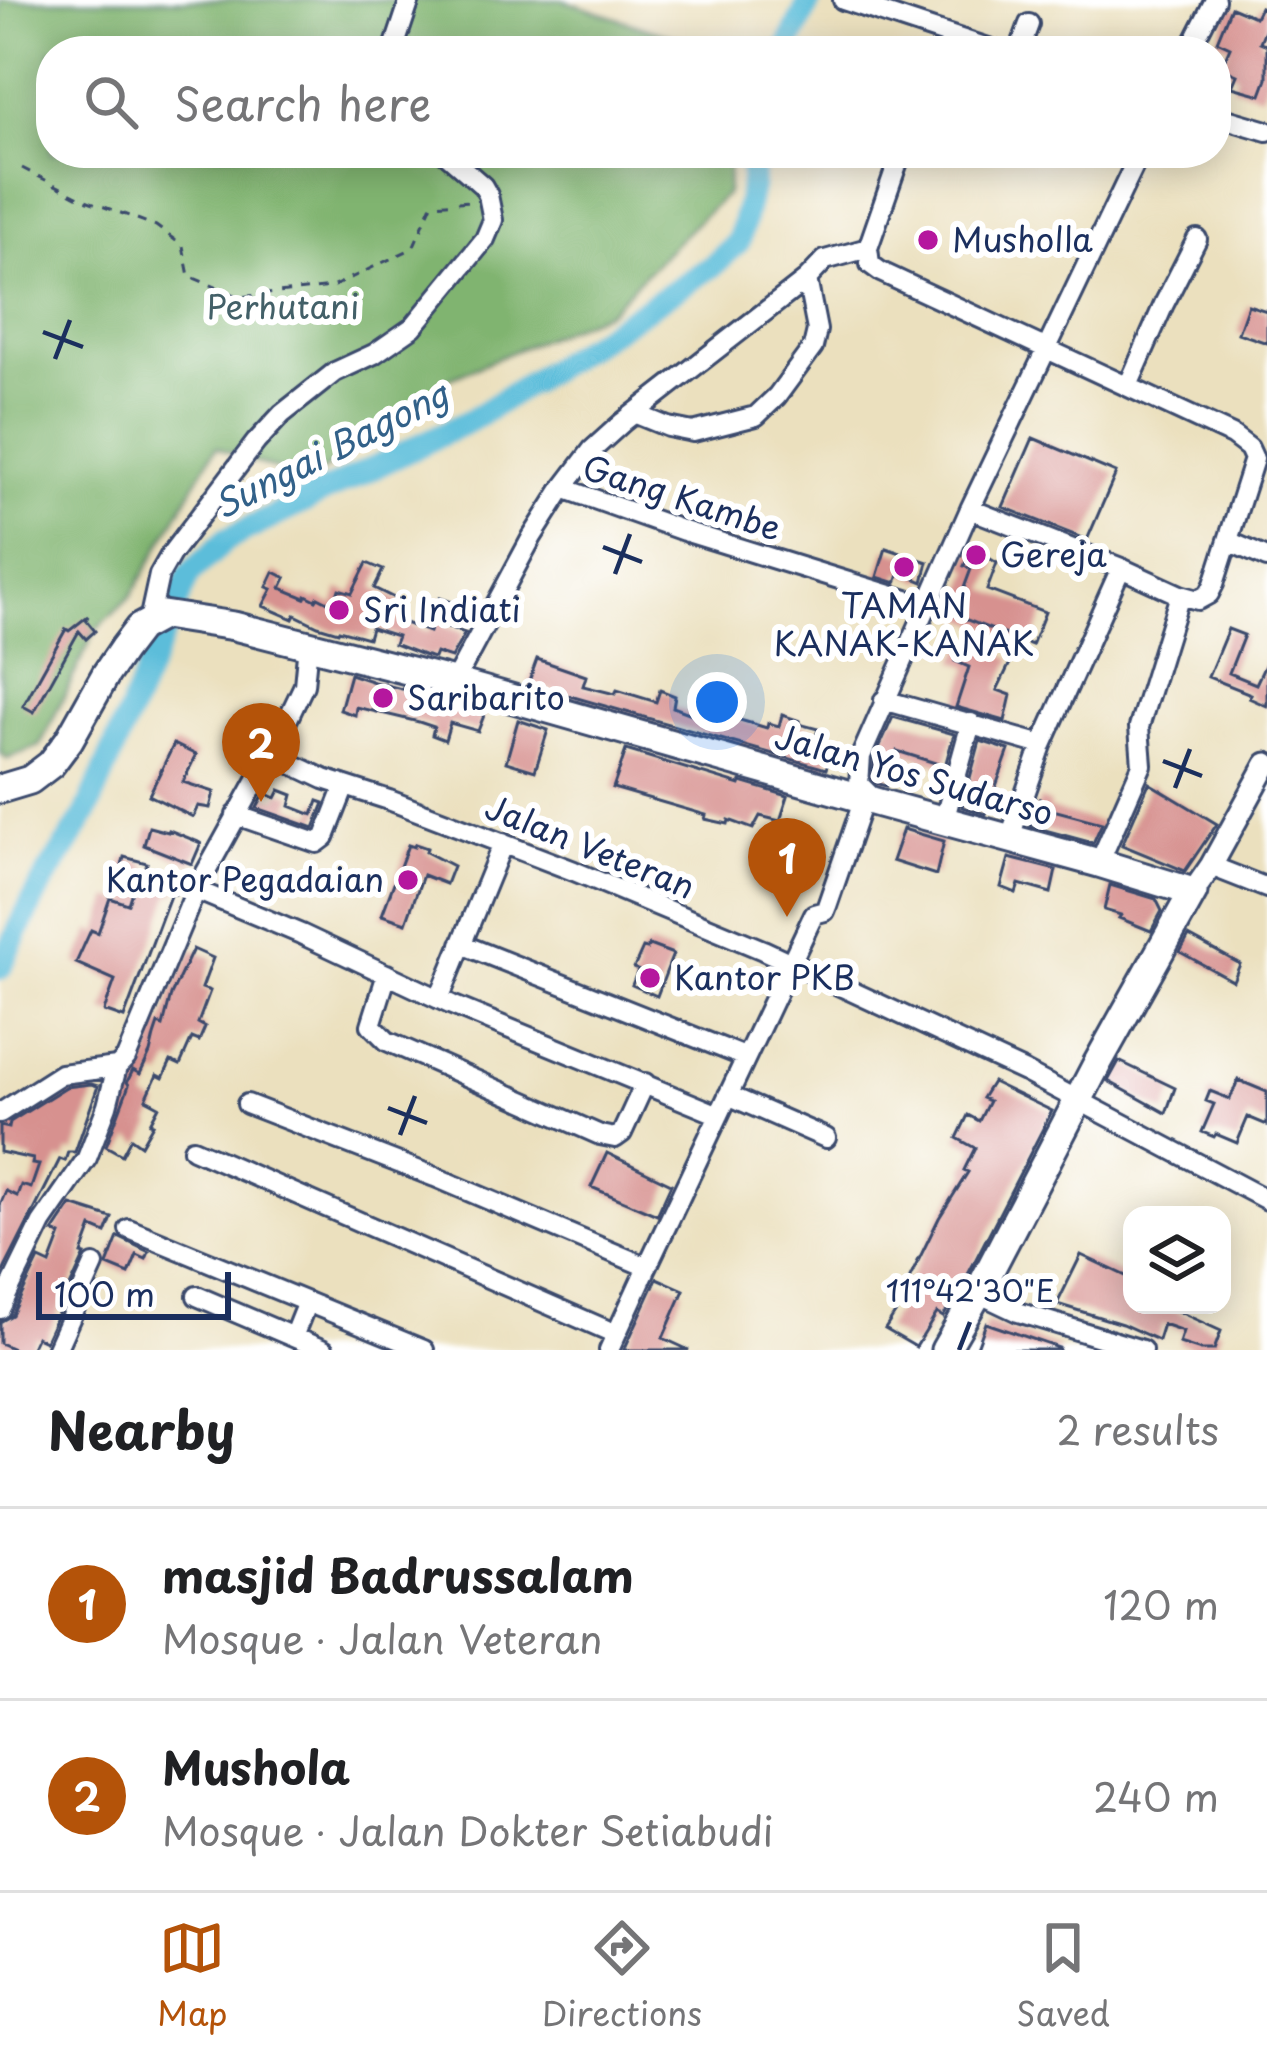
<!DOCTYPE html>
<html lang="en">
<head>
<meta charset="utf-8">
<style>
  :root { --surface:#fff; --page:#f6f6f6; --text:#202124; --muted:#757577; --line:#e0e0e0; --accent:#b45309 }
  body { margin:0; font-family:"Playpen Sans",sans-serif; background:var(--page); color:var(--text) }
  .controls { position:absolute; right:36px; bottom:36px; display:grid; overflow:hidden; border-radius:24px; box-shadow:0 6px 30px #0003 }
  .controls button { width:108px; height:108px; display:grid; place-items:center; padding:0; border:0; border-bottom:3px solid var(--line); background:var(--surface); color:var(--text); font:60px sans-serif }
  .scale { position:absolute; left:36px; bottom:30px; width:195px; box-sizing:border-box; padding-left:12px; border:6px solid #1b2f5e; border-top:0; font-size:33px; line-height:42px; white-space:nowrap; color:#1b2f5e; -webkit-text-stroke:9px #fff; paint-order:stroke }
  .you { position:absolute; left:717px; top:702px; width:42px; height:42px; margin:-30px; border:9px solid #fff; border-radius:50%; background:#1a73e8; box-shadow:0 0 0 18px #1a73e833 }
  .badge { display:grid; place-items:center; width:78px; height:78px; border-radius:50%; background:var(--accent); color:#fff; font-size:39px; font-weight:700 }
  .pin { position:absolute; translate:-50% -99px; filter:drop-shadow(0 3px 6px #0008) }
  .pin::after { content:''; position:absolute; top:63px; width:42px; height:36px; background:inherit; clip-path:polygon(0 0,100% 0,50% 100%) }
  .list { margin:0; padding:0; list-style:none }
  h2 { display:flex; justify-content:space-between; align-items:center; height:156px; margin:0; padding:0 48px; font-size:51px }
  h2 small { font-size:39px; font-weight:400; color:var(--muted) }
  .list li { display:grid; grid-template-columns:78px 1fr auto; gap:36px; align-items:center; box-sizing:border-box; height:192px; padding:0 48px; border-top:3px solid var(--line) }
  .list b { display:block; font-size:45px; white-space:nowrap }
  .list p { margin:0; font-size:39px; white-space:nowrap; color:var(--muted) }
  .list em { font-size:39px; font-style:normal; color:var(--muted) }
  .icon { flex:none; width:66px; height:66px; fill:none; stroke:currentColor; stroke-width:2; stroke-linecap:round; stroke-linejoin:round }
  .map { position:relative; flex:none; width:1267px; height:1350px; overflow:hidden }
  .search { position:absolute; background:var(--surface); box-shadow:0 6px 30px #0003; left:36px; right:36px; top:36px; height:132px; display:flex; align-items:center; gap:30px; box-sizing:border-box; padding:0 42px; border-radius:48px; color:var(--muted); font-size:45px }
  .sheet { height:540px; background:var(--surface) }
  nav { display:flex; justify-content:space-around; align-items:center; box-sizing:border-box; height:168px; border-top:3px solid var(--line); background:var(--surface); font-size:33px; color:var(--muted) }
  nav a { display:grid; justify-items:center; gap:6px }
  nav .on { color:var(--accent) }
  .map>svg:first-child { display:block }
</style>
</head>
<body>
<div class="map">
<svg width="1267" height="1350" viewBox="0 0 1267 1350">
  <rect width="100%" height="100%" fill="#fff"/>
  <filter id="ink" filterUnits="userSpaceOnUse"><feTurbulence type="fractalNoise" baseFrequency=".00833" numOctaves="2"/><feDisplacementMap in="SourceGraphic" scale="24" xChannelSelector="R" yChannelSelector="G"/><feConvolveMatrix kernelMatrix="1 2 1 2 8 2 1 2 1" color-interpolation-filters="sRGB"/></filter>
  <filter id="wash" filterUnits="userSpaceOnUse"><feTurbulence type="fractalNoise" baseFrequency=".004" numOctaves="4" result="noise"/><feDisplacementMap in="SourceGraphic" scale="48" xChannelSelector="R" yChannelSelector="G"/><feGaussianBlur stdDeviation="2.7" result="paint"/><feColorMatrix in="noise" values="0 0 0 0 0 0 0 0 0 0 0 0 0 0 0 0 0 1.4 0 .05"/><feComposite in="paint" operator="in"/></filter>
  <g filter="url(#wash)">
    <rect width="100%" height="100%" fill="#ebe0be"/>
    <path fill="#80b46f" stroke="#4e7266" stroke-width="3" d="M0 0H563L652 30 726 51H51V153H729L727 193 670 248 609 311 450 378 308 482 216 447 132 595 95 631 40 746 7 759 0 753Z"/>
    <g fill="none" stroke-linecap="round" stroke-linejoin="round">
      <path stroke="#5cbdda" stroke-width="24" d="M786 51 810 0
        M0 968 37 892 86 814 189 574 226 540 473 419 714 265 739 241 752 184V153"/>
    </g>
    <g id="blocks">
      <path fill="#d7918f" d="M1231 7 1255 17 1260 7 1267 10V25L1260 42 1267 45V79L1261 95 1232 87 1237 75 1221 68 1230 47 1217 41Z
        M1248 305 1267 311V343L1238 333Z
        M1033 438 1116 473 1087 540 1003 507Z
        M886 548 928 562 923 582 900 572 896 583 877 577Z
        M972 548 997 563 987 590 1045 612 1032 645 954 615 971 569 964 566Z
        M367 563 383 570 374 588 400 601 394 614 398 615 397 620 429 632 440 598 452 602 445 626 465 633 451 658 436 653 434 658 423 655 394 644 397 636 371 628 368 638 339 630 338 632 318 626 295 615 293 619 263 606 272 589 267 587 274 572 286 578 281 588 305 598 306 595 316 600 318 597 334 605 339 589 352 593Z
        M88 616 86 620 95 631 86 639 79 631 34 712 23 706 66 629 69 631Z
        M1228 629 1244 635 1229 673 1256 684 1267 661V706L1249 698 1251 694 1208 677Z
        M967 638 1012 659 997 690 1011 695 1005 721 956 707 969 667 955 661Z
        M537 659 586 676 583 686 615 694 617 690 656 702 660 690 675 696 673 707 713 722 718 710 734 714 733 718 767 728 768 723 779 726 782 715 800 721 799 724 818 729 815 740 833 746 826 769 528 684Z
        M350 674 374 682 486 710 478 731 450 723 445 740 432 735 434 727 419 722 356 707 355 715 340 710Z
        M893 717 954 734 945 766 897 751 886 786 878 784 873 779 874 759Z
        M518 720 548 730 535 771 506 762Z
        M980 741 1009 750 986 814 962 807Z
        M174 744 196 755 183 782 214 792 210 808 198 806 193 817 149 795Z
        M626 750 740 785 741 782 788 796 780 821 760 816 753 829 729 820 728 824 705 819 706 815 613 788Z
        M1149 783 1217 824 1185 871 1122 845Z
        M280 790 293 795 290 806 313 815 318 801 324 803 314 828 257 808 265 793 276 798Z
        M1040 799 1050 804 1049 809 1102 823 1093 843 1030 826Z
        M149 827 168 832 169 830 201 843 192 864 144 845Z
        M903 829 944 841 936 875 892 861Z
        M415 844 427 848 426 852 453 866 446 884 423 875 406 923 382 915 408 845 414 847Z
        M124 857 147 863 145 870 179 883 175 894 171 893 124 1018 104 1011 115 980 76 963 91 930 98 933 110 898 128 904 136 879 120 875Z
        M1009 858 1056 870 1051 893 1019 884 1016 893 1001 887Z
        M1110 885 1156 899 1162 911 1151 931 1119 918 1121 915 1104 910Z
        M1189 936 1240 964 1233 981 1180 952Z
        M649 945 673 954 657 996 632 985 638 970 634 968 643 948 647 949Z
        M193 949 213 958 202 988 210 991 198 1023 205 1027 199 1041 192 1038 180 1065 171 1061 163 1078 157 1075 146 1099 159 1106 150 1123 153 1124 141 1145 131 1138 122 1155 106 1146 129 1085 127 1082 133 1070 140 1074 150 1053 154 1036 158 1024 163 1026 171 995Z
        M1119 1061 1175 1088 1166 1113 1108 1081Z
        M1238 1080 1267 1092V1125L1248 1117 1237 1143 1216 1134 1214 1137 1202 1132 1214 1104 1206 1101 1210 1091 1230 1099Z
        M992 1082 1052 1111 962 1286 943 1317 937 1313 916 1347 885 1329 907 1295 903 1292 939 1218 968 1172 964 1170 975 1148 957 1138 968 1115 979 1121 989 1101 982 1098Z
        M91 1084 98 1086 75 1152H68L65 1161 60 1159 0 1278V1205L6 1191 17 1196 21 1185 31 1188 39 1165 32 1164 33 1159 0 1152V1126L9 1128 10 1122 66 1087Z
        M607 1153 671 1184 657 1215 591 1187Z
        M71 1205 112 1218 106 1233 92 1227 82 1254 85 1255 45 1341 36 1337 30 1350H16L0 1343V1322L12 1315 39 1259 50 1264 61 1235 53 1232Z
        M118 1237 149 1252 146 1259 137 1255 129 1274 107 1265Z
        M1081 1255 1132 1279V1305H1164L1221 1331 1214 1350H1201L1179 1343 1183 1331 1163 1324 1158 1340 1122 1324 1057 1304Z
        M657 1278 684 1290 663 1338 689 1350H624Z
        M986 1323 1059 1348V1350H976Z"/>
    </g>
  </g>
  <g filter="url(#ink)">
    <use href="#blocks" fill-opacity="0" stroke="#3a4a6c" stroke-width="3"/>
    <g fill="none" stroke-linecap="round" stroke-linejoin="round">
      <defs>
        <path id="minor" d="M843 0 997 51
          M393 51 410 0
          M1019 51 1029 24
          M1189 51 1215 0
          M1216 116 1267 131
          M901 153 868 248 870 264 881 272 1232 435 1249 448 1254 459 1214 584 1209 594 1198 600 1180 595 1121 568 970 509
          M807 279 825 260 868 248
          M1128 386 1164 304 1197 239
          M563 488 684 531 926 606
          M1228 541 1267 558
          M149 621 159 575 171 554 256 442 282 414 335 372 374 354 413 327 485 239 493 220 488 195 483 186 445 153
          M454 682 532 537 563 488 592 450 623 422 807 279 817 330 813 347 777 396 756 416 693 432 668 427 636 414
          M884 700 1042 745
          M271 754 324 779 389 800 574 871 763 950 1025 1072 1267 1200
          M875 800 859 784 861 756 970 509 1140 153
          M236 815 317 843 325 837 345 786
          M944 821 971 723
          M1009 840 1042 745 1121 568
          M1099 863 1142 765 1139 727 1180 595
          M1211 866 1267 888
          M196 890 301 934 452 1005 719 1115
          M461 944 745 1057
          M387 974 371 1025 387 1041 600 1135 615 1138 622 1133 645 1083
          M439 999 503 843
          M728 1095 826 1138
          M247 1104 435 1177 647 1267 609 1350
          M0 1113 61 1074 117 1067 126 1058 196 890 271 754 304 685 308 644
          M193 1149 616 1334
          M129 1229 424 1350
          M647 1267 814 914 825 911 827 906 864 799
          M978 1293 1018 1312 1142 1350
          M197 1296 293 1337
          M307 1302 293 1337 324 1350
          M0 1309 42 1223 87 1158 107 1106 117 1067
          M56 1350 94 1265"/>
        <path id="major" d="M1193 892 1211 866 1267 764"/>
        <path id="highway" d="M0 789 30 780 51 764 69 740 106 674 123 649 139 628 163 615 234 626 454 682 879 803 1099 863 1193 892 1097 1064 978 1293 945 1350"/>
      </defs>
      <use href="#minor" stroke="#3a4a6c" stroke-width="24"/>
      <use href="#major" stroke="#3a4a6c" stroke-width="27"/>
      <use href="#highway" stroke="#3a4a6c" stroke-width="33"/>
      <path stroke="#3a4a6c" stroke-width="3" stroke-dasharray="9 9" stroke-linecap="butt" d="M22 168 83 199 156 226 183 246 189 276 240 297 332 287 413 248 432 204 471 201"/>
      <use href="#minor" stroke="#fff" stroke-width="18"/>
      <use href="#major" stroke="#fff" stroke-width="21"/>
      <use href="#highway" stroke="#fff" stroke-width="27"/>
    </g>
  </g>
  <path fill="none" stroke="#1b2f5e" stroke-width="4.5" d="M43 332 83 347M55 359 70 320M603 547 642 562M615 574 630 534M1163 761 1202 776M1175 788 1190 749M388 1108 427 1123M400 1135 415 1096M959 1350 970 1322"/>
  <g fill="#b5179e" stroke="#fff" stroke-width="4.5">
    <circle cx="928" cy="240" r="12"/>
    <circle cx="976" cy="555" r="12"/>
    <circle cx="904" cy="567" r="12"/>
    <circle cx="339" cy="610" r="12"/>
    <circle cx="383" cy="698" r="12"/>
    <circle cx="408" cy="880" r="12"/>
    <circle cx="650" cy="978" r="12"/>
  </g>
  <g text-anchor="middle" stroke-width="12" stroke-linejoin="round" paint-order="stroke">
    <g font-size="33" fill="#1b2f5e" stroke="#fff" text-anchor="start">
      <text x="952" y="252">Musholla</text>
      <text x="1000" y="567">Gereja</text>
      <text x="904" y="618" text-anchor="middle">TAMAN<tspan x="904" dy="38">KANAK-KANAK</tspan></text>
      <text x="363" y="622">Sri Indiati</text>
      <text x="407" y="710">Saribarito</text>
      <text x="384" y="892" text-anchor="end">Kantor Pegadaian</text>
      <text x="674" y="990">Kantor PKB</text>
    </g>
    <g font-size="33" fill="#436068" stroke="#fff">
      <text x="283" y="319">Perhutani</text>
    </g>
    <g font-size="33" fill="#1b2f5e" stroke="#fff">
      <text transform="translate(682 498) rotate(18)" y="12">Gang Kambe</text>
      <text transform="translate(914 775) rotate(16)" y="12">Jalan Yos Sudarso</text>
      <text transform="translate(590 847) rotate(22)" y="12">Jalan Veteran</text>
    </g>
    <g font-size="36" font-style="italic" fill="#326189" stroke="#fff">
      <text transform="translate(331 450) rotate(-27)" y="13">Sungai Bagong</text>
    </g>
  </g>
  <g font-size="30" text-anchor="middle" fill="#1b2f5e" stroke="#fff" stroke-width="12" stroke-linejoin="round" paint-order="stroke">
    <text x="970" y="1302">111°42'30"E</text>
  </g>
</svg>
<div class="controls">
<button><svg class="icon" aria-label="layers" viewBox="0 0 24 24"><path d="M12 4l9 5-9 5-9-5zM3 14l9 5 9-5"/></svg></button>
</div>
<div class="scale">100 m</div>
<div class="you"></div>
<div class="pin badge" style="left:787px;top:917px">1</div>
<div class="pin badge" style="left:261px;top:802px">2</div>
<div class="search"><svg class="icon" aria-label="search" viewBox="0 0 24 24"><circle cx="10" cy="10" r="6"/><path d="M15 15l6 6"/></svg>Search here</div>
</div>
<section class="sheet">
<h2>Nearby<small>2 results</small></h2>
<ul class="list">
<li><span class="badge">1</span><div><b>masjid Badrussalam</b><p>Mosque · Jalan Veteran</p></div><em>120 m</em></li>
<li><span class="badge">2</span><div><b>Mushola</b><p>Mosque · Jalan Dokter Setiabudi</p></div><em>240 m</em></li>
</ul>
</section>
<nav>
<a class="on"><svg class="icon" aria-label="map" viewBox="0 0 24 24"><path d="M3 6l6-2 6 2 6-2v14l-6 2-6-2-6 2zM9 4v14M15 6v14"/></svg>Map</a>
<a><svg class="icon" aria-label="directions" viewBox="0 0 24 24"><path d="M12 3l9 9-9 9-9-9zM9 14v-3h6M13 9l2 2-2 2"/></svg>Directions</a>
<a><svg class="icon" aria-label="saved" viewBox="0 0 24 24"><path d="M7 4h10v16l-5-4-5 4z"/></svg>Saved</a>
</nav>
</body>
</html>
